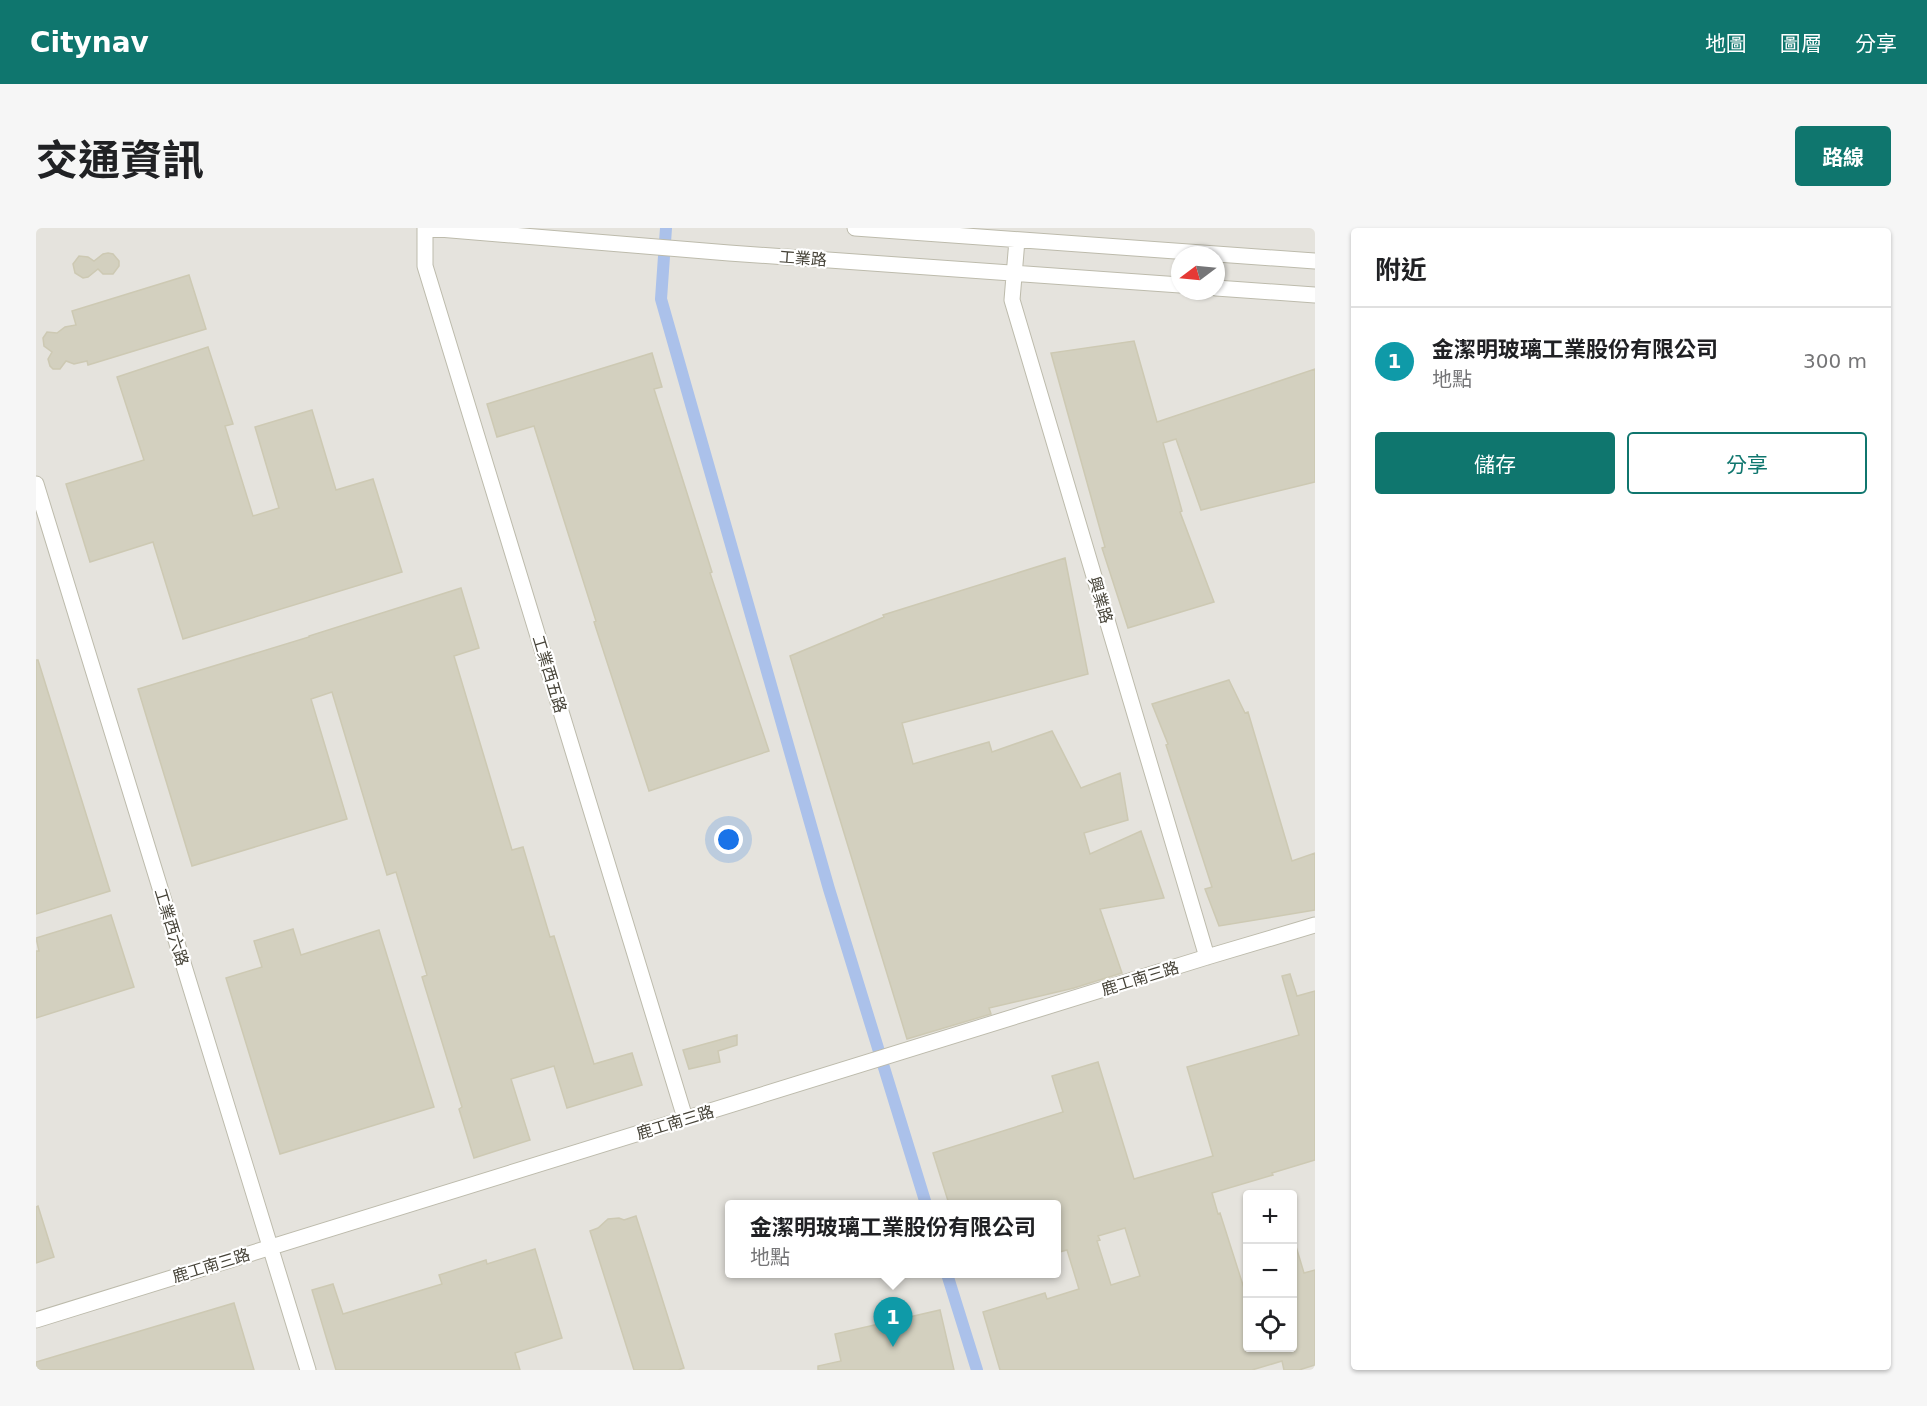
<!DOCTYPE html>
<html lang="zh-TW">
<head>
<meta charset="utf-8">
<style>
  :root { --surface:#fff; --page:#f6f6f6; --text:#202124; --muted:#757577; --line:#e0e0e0; --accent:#0f766e }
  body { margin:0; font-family:"DejaVu Sans","Noto Sans TC",sans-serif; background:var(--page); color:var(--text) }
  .controls { position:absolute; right:18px; bottom:18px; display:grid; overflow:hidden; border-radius:6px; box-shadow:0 2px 4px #0004 }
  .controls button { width:54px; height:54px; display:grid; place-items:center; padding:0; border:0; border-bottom:2px solid var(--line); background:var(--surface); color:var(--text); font:30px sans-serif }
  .compass { position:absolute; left:1135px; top:18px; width:54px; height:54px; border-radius:50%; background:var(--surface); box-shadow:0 2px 4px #0004; rotate:254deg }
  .you { position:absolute; left:693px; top:612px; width:21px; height:21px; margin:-15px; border:4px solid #fff; border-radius:50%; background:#1a73e8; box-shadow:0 0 0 9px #1a73e833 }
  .badge { display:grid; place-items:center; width:39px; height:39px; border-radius:50%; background:var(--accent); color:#fff; font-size:20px; font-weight:700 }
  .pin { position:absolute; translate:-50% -50px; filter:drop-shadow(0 2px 3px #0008) }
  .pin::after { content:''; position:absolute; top:32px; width:21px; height:18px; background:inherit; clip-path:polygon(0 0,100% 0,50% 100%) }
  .popup { position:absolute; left:689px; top:972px; width:336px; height:78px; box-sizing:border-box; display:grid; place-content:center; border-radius:6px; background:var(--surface); filter:drop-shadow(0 2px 4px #0005); font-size:20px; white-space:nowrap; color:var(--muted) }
  .popup b { font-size:22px; color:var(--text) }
  .popup::after { content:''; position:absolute; left:50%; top:100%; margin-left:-12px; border:12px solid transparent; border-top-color:var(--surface) }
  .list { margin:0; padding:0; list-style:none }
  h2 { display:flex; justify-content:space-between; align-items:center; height:78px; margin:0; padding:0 24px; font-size:26px }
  h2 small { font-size:20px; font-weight:400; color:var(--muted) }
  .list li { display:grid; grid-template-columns:39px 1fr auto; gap:18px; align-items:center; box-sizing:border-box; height:108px; padding:0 24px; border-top:2px solid var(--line) }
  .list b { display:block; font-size:22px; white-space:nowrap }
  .list p { margin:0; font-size:20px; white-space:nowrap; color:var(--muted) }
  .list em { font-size:20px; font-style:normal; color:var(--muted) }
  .actions { display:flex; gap:12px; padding:18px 24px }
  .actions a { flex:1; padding:14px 0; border:2px solid var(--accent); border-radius:6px; text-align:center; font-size:21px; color:var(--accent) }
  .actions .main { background:var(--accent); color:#fff }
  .icon { flex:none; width:33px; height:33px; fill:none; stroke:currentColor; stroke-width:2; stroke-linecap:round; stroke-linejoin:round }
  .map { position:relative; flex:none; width:1279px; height:1142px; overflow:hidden; border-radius:6px }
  header { display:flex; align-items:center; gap:36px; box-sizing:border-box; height:84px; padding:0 30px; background:var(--accent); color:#fff }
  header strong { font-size:28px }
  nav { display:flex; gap:33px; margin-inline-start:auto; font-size:21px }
  .intro { display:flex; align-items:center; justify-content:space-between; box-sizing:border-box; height:144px; padding:0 36px }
  h1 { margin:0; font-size:42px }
  .button { padding:15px 27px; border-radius:6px; background:var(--accent); color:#fff; font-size:21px; font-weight:700 }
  main { display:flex; gap:36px; padding:0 36px }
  aside { flex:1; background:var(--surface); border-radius:6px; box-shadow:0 2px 4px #0004 }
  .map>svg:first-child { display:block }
</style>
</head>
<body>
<header>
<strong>Citynav</strong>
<nav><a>地圖</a><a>圖層</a><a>分享</a></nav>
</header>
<div class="intro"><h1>交通資訊</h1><a class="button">路線</a></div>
<main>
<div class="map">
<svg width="1279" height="1142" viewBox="0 0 1279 1142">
  <rect width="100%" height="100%" fill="#f3f2e9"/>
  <path fill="#e5e3dd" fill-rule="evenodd" d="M0 0H1279V1142H0ZM1144 27H1180V63H1144ZM1212 966H1256V1120H1212ZM694 976H1020V1046H694Z"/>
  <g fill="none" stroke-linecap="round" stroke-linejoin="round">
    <path stroke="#abc1ea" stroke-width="12" d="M630 0 625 71 793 661 890 976
      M911 1046 941 1142"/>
  </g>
  <path fill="#d3d0bf" stroke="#cdc9b3" stroke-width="1.5" fill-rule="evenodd" d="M72 25 77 26 83 33V38L77 46H67L62 41 52 49 47 50 39 45 37 36 43 28 52 29 58 33 67 26Z
    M153 47 170 101 52 137 51 133 38 136 30 133 24 141H17L14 138 12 131 16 124 8 118 7 110 11 104 21 105 29 99 40 97 36 83Z
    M1098 113 1121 194 1279 141V254L1165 282 1140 211 1127 215 1146 283 1144 284 1178 374 1092 400 1066 320 1069 319 1015 125Z
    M172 119 197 196 189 198 217 288 243 280 219 199 276 182 300 262 337 251 366 344 147 411 117 314 54 334 30 256 108 232 81 149Z
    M616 125 626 159 618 161 676 344 674 345 733 523 613 563 558 394 560 393 498 198 461 209 451 176Z
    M1029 330 1052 446 866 495 877 536 953 514 956 524 1016 503 1045 560 1084 545 1092 592 1048 605 1054 626 1105 603 1128 670 1064 681 1086 745 1038 760 953 780 955 786 871 811 754 428 848 389 847 387Z
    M425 360 443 420 418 428 476 622 487 619 514 709 518 708 558 836 596 825 606 857 531 880 518 838 475 851 494 912 438 930 423 881 426 879 386 749 391 747 360 644 351 647 296 464 275 471 311 591 156 638 102 461 273 409V408Z
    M0 432H2L74 663 0 686Z
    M1193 452 1209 485 1212 484 1256 633 1279 625V682L1183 698 1169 661 1176 659 1130 517 1132 516 1116 476Z
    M75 687 98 759 0 790V723H3L0 710Z
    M257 701 265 727 343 702 398 879 244 926 190 750 226 739 218 713Z
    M1254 746 1261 768 1279 763V932L1236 945 1237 947 1176 965 1182 986 1184 985 1212 1073V1119H1257V1015H1259L1268 1045 1279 1042V1137L1263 1142H1248L1246 1133 1216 1142H964L947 1084 1009 1065 1011 1071 1043 1061 1031 1022 1020 1025V976H913L897 925 1027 884 1016 848 1062 834 1098 951 1177 928 1151 839 1263 807 1246 748ZM1089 1000 1104 1048 1075 1057 1061 1013 1064 1012 1062 1008Z
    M701 807V817L682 823 684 834 653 841 647 822Z
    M2 978 18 1029 0 1035V979Z
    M600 988 648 1140 642 1142H598L554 1003 562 1000 572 991 583 990 588 992Z
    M499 1021 526 1110 479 1125 484 1142H300L276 1062 297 1056 307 1086 406 1056 403 1047 450 1032 451 1036Z
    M198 1075 218 1142H0V1134Z
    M904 1082 918 1142H782V1138L805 1133 799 1106Z"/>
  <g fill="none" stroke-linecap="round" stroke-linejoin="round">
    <defs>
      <path id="minor" d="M389 0V38L649 890
        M391 0 693 25 1144 57
        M819 0 1279 33
        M981 12 976 72 1171 729
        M1180 60 1279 67
        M0 256 272 1142
        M0 1092 1171 729 1279 697"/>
    </defs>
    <use href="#minor" stroke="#bdbbac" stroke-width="17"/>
    <use href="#minor" stroke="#fff" stroke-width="15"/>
  </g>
  <g text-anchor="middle" stroke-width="4.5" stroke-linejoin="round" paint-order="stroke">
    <g font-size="16" fill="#464338" stroke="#fff">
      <text transform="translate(767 30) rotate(4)" y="6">工業路</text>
      <text transform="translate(1065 372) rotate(74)" y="6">興業路</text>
      <text transform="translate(514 446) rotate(73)" y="6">工業西五路</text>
      <text transform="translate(136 699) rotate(73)" y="6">工業西六路</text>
      <text transform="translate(1104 750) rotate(-17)" y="6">鹿工南三路</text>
      <text transform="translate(639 894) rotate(-17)" y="6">鹿工南三路</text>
      <text transform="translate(175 1037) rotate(-17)" y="6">鹿工南三路</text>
    </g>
  </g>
</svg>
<div class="controls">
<button>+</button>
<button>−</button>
<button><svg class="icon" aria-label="locate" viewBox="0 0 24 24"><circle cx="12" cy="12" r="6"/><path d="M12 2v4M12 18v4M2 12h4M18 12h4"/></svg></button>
</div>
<svg class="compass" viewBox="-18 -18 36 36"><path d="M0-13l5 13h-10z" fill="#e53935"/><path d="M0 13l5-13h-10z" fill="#757577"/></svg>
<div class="you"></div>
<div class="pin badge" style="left:857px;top:1119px;background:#0f9aa8">1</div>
<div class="popup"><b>金潔明玻璃工業股份有限公司</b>地點</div>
</div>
<aside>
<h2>附近<small></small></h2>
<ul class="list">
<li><span class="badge" style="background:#0f9aa8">1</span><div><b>金潔明玻璃工業股份有限公司</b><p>地點</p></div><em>300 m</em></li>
</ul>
<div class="actions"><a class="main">儲存</a><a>分享</a></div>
</aside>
</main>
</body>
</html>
